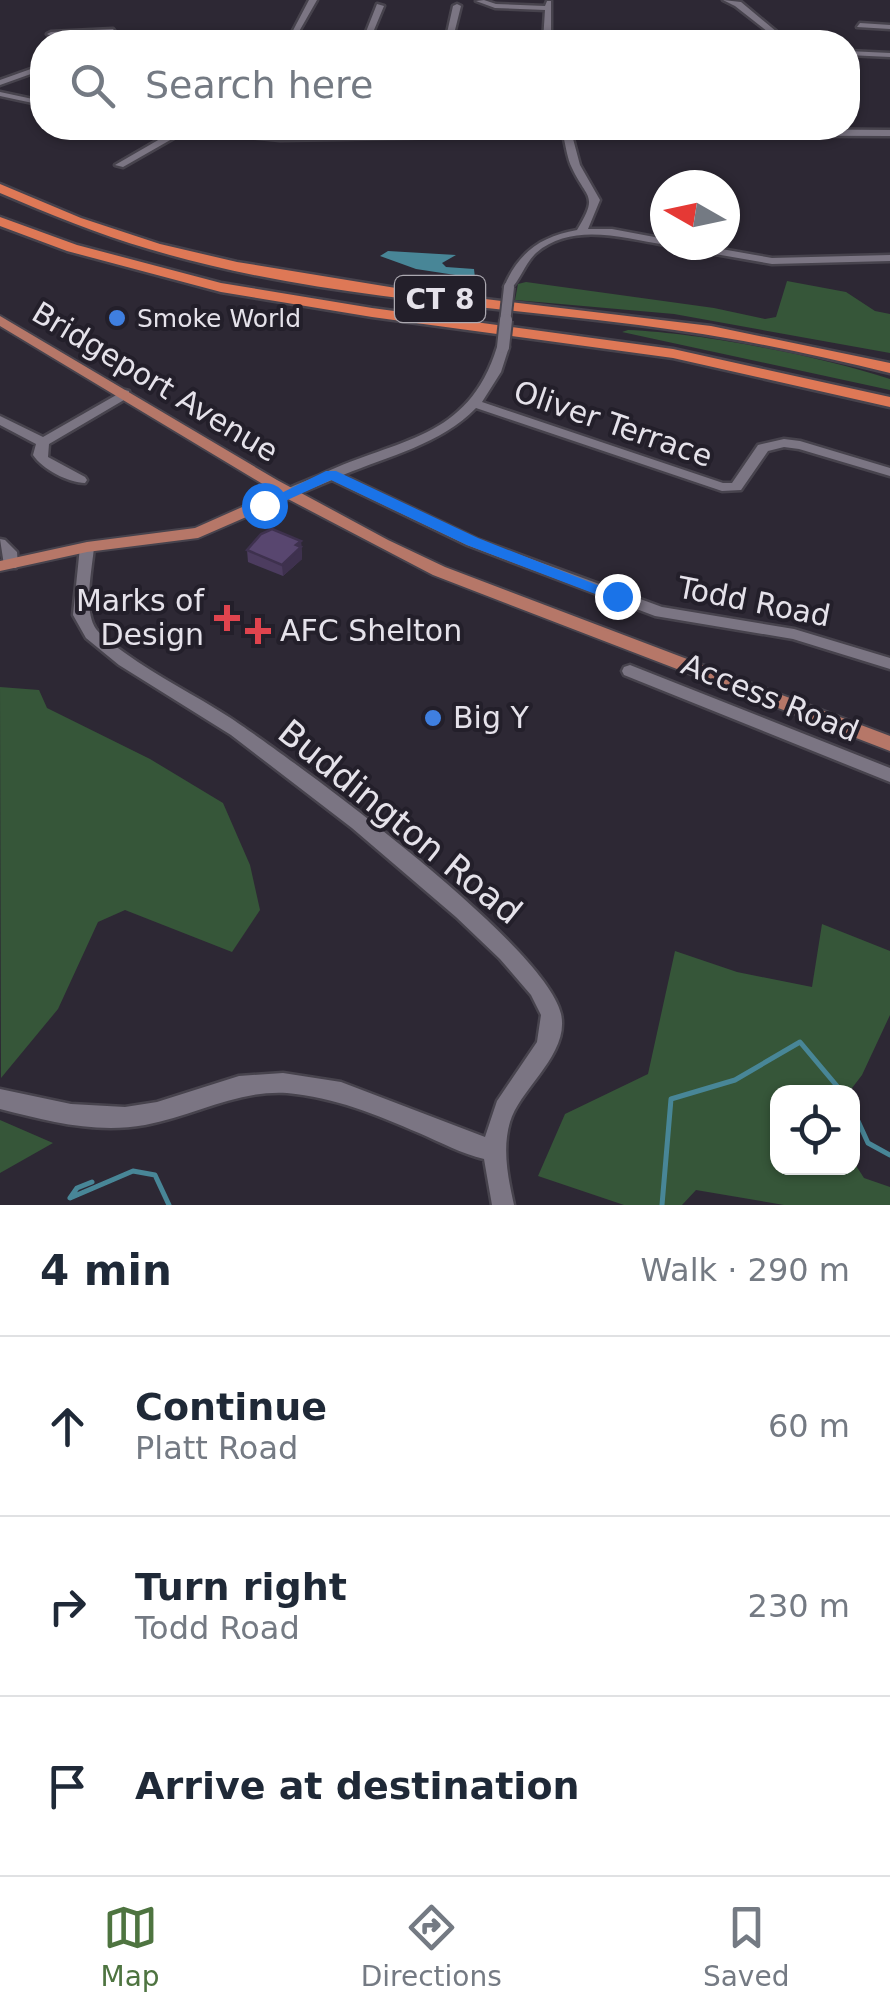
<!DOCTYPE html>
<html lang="en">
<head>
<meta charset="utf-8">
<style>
  :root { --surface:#fff; --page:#f2f2f3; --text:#1f2937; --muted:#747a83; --line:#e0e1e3; --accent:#4e7440 }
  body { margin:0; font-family:"DejaVu Sans",sans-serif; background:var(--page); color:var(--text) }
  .controls { position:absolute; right:30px; bottom:30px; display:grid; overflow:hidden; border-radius:20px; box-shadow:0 2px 8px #0004 }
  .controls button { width:90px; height:90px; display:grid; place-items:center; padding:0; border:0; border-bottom:2px solid var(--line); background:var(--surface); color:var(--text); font:50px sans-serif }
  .compass { position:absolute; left:650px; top:170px; width:90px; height:90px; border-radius:50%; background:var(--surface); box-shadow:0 2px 8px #0004; rotate:279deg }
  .stop { position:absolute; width:30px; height:30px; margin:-22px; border:8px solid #1a73e8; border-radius:50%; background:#fff }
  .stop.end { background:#1a73e8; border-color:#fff; box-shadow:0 2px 10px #0008 }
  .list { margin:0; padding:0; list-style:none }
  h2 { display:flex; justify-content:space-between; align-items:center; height:130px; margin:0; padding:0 40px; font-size:42px }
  h2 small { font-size:32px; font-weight:400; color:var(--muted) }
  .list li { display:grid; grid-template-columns:65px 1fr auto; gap:30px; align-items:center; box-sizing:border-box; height:180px; padding:0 40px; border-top:2px solid var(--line) }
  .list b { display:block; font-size:38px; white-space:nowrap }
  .list p { margin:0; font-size:32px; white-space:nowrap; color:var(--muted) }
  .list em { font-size:32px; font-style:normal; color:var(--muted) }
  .icon { flex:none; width:55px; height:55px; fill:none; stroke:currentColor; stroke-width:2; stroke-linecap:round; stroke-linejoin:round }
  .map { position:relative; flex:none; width:890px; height:1205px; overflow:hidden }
  .search { position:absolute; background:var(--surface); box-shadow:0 2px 8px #0004; left:30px; right:30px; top:30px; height:110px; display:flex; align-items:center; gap:25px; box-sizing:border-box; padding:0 35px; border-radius:40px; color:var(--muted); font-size:38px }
  .sheet { height:670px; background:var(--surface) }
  nav { display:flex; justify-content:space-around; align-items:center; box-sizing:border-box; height:140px; border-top:2px solid var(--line); background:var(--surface); font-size:28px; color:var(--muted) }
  nav a { display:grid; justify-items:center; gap:5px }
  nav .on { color:var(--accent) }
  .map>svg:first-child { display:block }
</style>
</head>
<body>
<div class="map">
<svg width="890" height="1205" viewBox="0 0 890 1205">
  <rect width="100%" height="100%" fill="#2d2834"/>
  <path fill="#365639" d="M787 281 846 292 875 311 890 314V353L674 314 515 300 518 284 526 282 714 308 765 319 776 317Z
    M628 330C702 333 819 356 890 379V390L622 332Z
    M0 687 39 690 47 708 150 759 223 803 250 865 260 910 232 952 125 910 98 922 58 1009 1 1078Z
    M822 924 890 951V1015L862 1075 849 1092H778V1168H852L853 1161 864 1178 890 1187V1205H784L696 1190 682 1205H624L538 1176 565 1114 648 1074 675 951 737 972 812 987Z
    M0 1120 53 1143 0 1173Z"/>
  <path fill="#488697" d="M388 251 456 255 442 263 446 267 474 269 475 278 416 269 380 256Z"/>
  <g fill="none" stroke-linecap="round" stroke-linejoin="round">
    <path stroke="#488697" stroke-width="5" d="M852 1108 868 1143 890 1155
      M92 1182 77 1188 70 1198 133 1171 155 1175 169 1205
      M662 1205 671 1099 735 1080 800 1042 842 1092"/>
    <defs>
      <path id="minor" d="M309 0H317L293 42H287Z
        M484 0 496 4 545 6 547 1H551V42H543L545 10 495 8 476 1Z
        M723 0 741 2 789 42H781L735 6Z
        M377 4 384 6 369 42H362Z
        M457 4 461 6 452 42H445L453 6Z
        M860 23 890 25V29L857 27Z
        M113 29 116 33 60 36 69 42H61L47 34 51 32Z
        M848 51 890 53V57L848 55Z
        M42 65V70L0 85V80Z
        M0 92 42 101V105L0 96Z
        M179 128H207L280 134 653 128 890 130V136L572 135 580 165 600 200 588 229H612L665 239V245C623 238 572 222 536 253 524 264 520 282 509 290L504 287C518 253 541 236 577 230 599 194 587 200 572 168 567 158 566 146 563 135L280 140 186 131 123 167 115 165Z
        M676 245H699L772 258 890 255V261L772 264 681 248Z
        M503 344 509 347 501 372 482 402 723 483H732L758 445 784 439 800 441 890 468V476L799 449 784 447 768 451 741 490 722 491 476 408C441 444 389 456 343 475L477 539 662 607 794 629 890 658V669L793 639 655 616 467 545 332 480 291 497H281L279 494C291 485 308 481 322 474 397 438 468 441 497 347Z
        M125 390 129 391V397L49 444 48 457 85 477 87 480 85 483C69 483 42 469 33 455L36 444 0 425V416L43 437Z
        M0 539 5 540 17 552 18 565 16 568H6L4 565Z
        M87 543 94 547C92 570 83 610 96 629 103 638 115 646 125 653 158 677 195 695 229 717 295 761 545 944 561 1014 570 1054 520 1088 510 1122 502 1149 508 1178 514 1205H492L484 1159C462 1154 440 1142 419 1133 377 1115 334 1097 287 1093 236 1090 194 1116 145 1125 96 1134 47 1121 0 1109V1089L71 1104 125 1107 157 1102 239 1076 283 1073 341 1082 485 1137 497 1101 537 1042 541 1015 531 995 500 959 456 917 352 828 231 735 119 665 86 638 73 615 80 547Z
        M630 665 890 768V782L624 675 622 671 624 667Z"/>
      <path id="major" d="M0 316 277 480 388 540 445 567 890 736V751L433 575 288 499 198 538 87 552 0 571V561L87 542 195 528 276 492 0 326Z"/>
      <path id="highway" d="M0 184 81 218 160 244 237 262 402 289 711 326 890 363V373C821 356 752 341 682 331 504 305 322 301 149 249 98 234 49 214 0 193Z
        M0 217 77 245 221 283 372 308 673 349 890 397V407L673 358 372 317 221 292 67 251 0 226Z"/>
    </defs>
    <use href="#minor" stroke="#47434d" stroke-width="5"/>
    <use href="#major" stroke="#47434d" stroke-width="4"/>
    <use href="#highway" stroke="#47434d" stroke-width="5"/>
    <use href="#minor" fill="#7b7583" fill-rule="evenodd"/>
    <use href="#major" fill="#b67768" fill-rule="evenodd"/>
    <use href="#highway" fill="#de7856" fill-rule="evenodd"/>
    <defs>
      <path id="minor-bridge-far1" d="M505 323 509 287"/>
      <path id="minor-bridge" d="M503 347 506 320"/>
    </defs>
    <use href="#minor-bridge-far1" stroke="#47434d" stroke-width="14" stroke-linecap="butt"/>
    <use href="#minor-bridge" stroke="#47434d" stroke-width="16" stroke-linecap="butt"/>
    <use href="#minor-bridge-far1" stroke="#7b7583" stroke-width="10"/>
    <use href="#minor-bridge" stroke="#7b7583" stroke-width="12"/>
  </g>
  <path fill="#4c3c5f" d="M301 541 302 559 283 576 248 562 247 550Z"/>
  <path fill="#3e314e" d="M301 541 302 559 283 576 282 565Z"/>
  <path fill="#58466f" stroke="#3e314e" stroke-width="2.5" d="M272 529 301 541 296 545 301 547 282 565 247 550 261 534Z"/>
  <path fill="#1a73e8" d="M326 471H336L478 538 625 596 611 600 467 545 331 480 270 508 257 505Z"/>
  <g fill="#3f7fe0" stroke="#231f2a" stroke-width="4">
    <circle cx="117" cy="318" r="10"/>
    <circle cx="433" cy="718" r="10"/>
  </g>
  <g fill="#e0444e" stroke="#231f2a" stroke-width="4">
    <path d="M222 603h10v10h10v10h-10v10h-10v-10h-10v-10h10z"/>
    <path d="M253 616h10v10h10v10h-10v10h-10v-10h-10v-10h10z"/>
  </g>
  <g text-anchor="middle" stroke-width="8" stroke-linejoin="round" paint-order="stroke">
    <g font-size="25" fill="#e5e2ea" stroke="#231f2a" text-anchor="start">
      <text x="137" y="327">Smoke World</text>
    </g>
    <rect fill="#231f2a" stroke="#aba8b0" stroke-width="2.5" x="395" y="276" width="90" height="46" rx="8"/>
    <g font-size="28" font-weight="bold" fill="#e5e2ea">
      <text x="440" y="309">CT 8</text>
    </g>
    <g font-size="30" fill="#e5e2ea" stroke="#231f2a">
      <text transform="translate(155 382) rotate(31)" y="10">Bridgeport Avenue</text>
      <text transform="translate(613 424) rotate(19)" y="10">Oliver Terrace</text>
      <text transform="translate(754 602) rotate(11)" y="10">Todd Road</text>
      <text transform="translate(770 698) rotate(22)" y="10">Access Road</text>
    </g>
    <g font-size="30" fill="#e5e2ea" stroke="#231f2a" text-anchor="start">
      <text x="204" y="611" text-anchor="end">Marks of<tspan x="204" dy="34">Design</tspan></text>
      <text x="280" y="641">AFC Shelton</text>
      <text x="453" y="728">Big Y</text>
    </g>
    <g font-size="35" fill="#e5e2ea" stroke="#231f2a">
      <text transform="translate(400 822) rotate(39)" y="12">Buddington Road</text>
    </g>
  </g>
</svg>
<div class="controls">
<button><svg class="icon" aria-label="locate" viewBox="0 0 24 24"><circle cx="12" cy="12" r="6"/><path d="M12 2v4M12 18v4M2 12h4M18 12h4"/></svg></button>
</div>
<svg class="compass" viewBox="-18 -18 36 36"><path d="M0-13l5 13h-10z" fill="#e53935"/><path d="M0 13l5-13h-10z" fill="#747a83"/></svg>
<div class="stop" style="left:264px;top:505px"></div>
<div class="stop end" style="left:617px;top:596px"></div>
<div class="search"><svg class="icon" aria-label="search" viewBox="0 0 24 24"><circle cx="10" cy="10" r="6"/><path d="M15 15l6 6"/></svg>Search here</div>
</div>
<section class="sheet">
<h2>4 min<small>Walk · 290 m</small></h2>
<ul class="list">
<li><svg class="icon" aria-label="ahead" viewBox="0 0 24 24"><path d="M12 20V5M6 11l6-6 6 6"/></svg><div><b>Continue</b><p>Platt Road</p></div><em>60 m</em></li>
<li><svg class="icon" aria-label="right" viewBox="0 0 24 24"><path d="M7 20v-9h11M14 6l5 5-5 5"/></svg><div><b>Turn right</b><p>Todd Road</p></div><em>230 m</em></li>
<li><svg class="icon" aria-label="arrive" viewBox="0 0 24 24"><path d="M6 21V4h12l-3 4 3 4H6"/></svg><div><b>Arrive at destination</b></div></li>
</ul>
</section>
<nav>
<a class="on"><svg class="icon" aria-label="map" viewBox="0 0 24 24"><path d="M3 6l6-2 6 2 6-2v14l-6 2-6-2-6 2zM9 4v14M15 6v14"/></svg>Map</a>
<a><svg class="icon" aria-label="directions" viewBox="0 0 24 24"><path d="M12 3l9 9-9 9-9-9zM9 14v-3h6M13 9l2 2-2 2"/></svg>Directions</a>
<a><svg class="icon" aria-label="saved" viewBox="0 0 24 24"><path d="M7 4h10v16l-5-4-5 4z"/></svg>Saved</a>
</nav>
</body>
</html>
